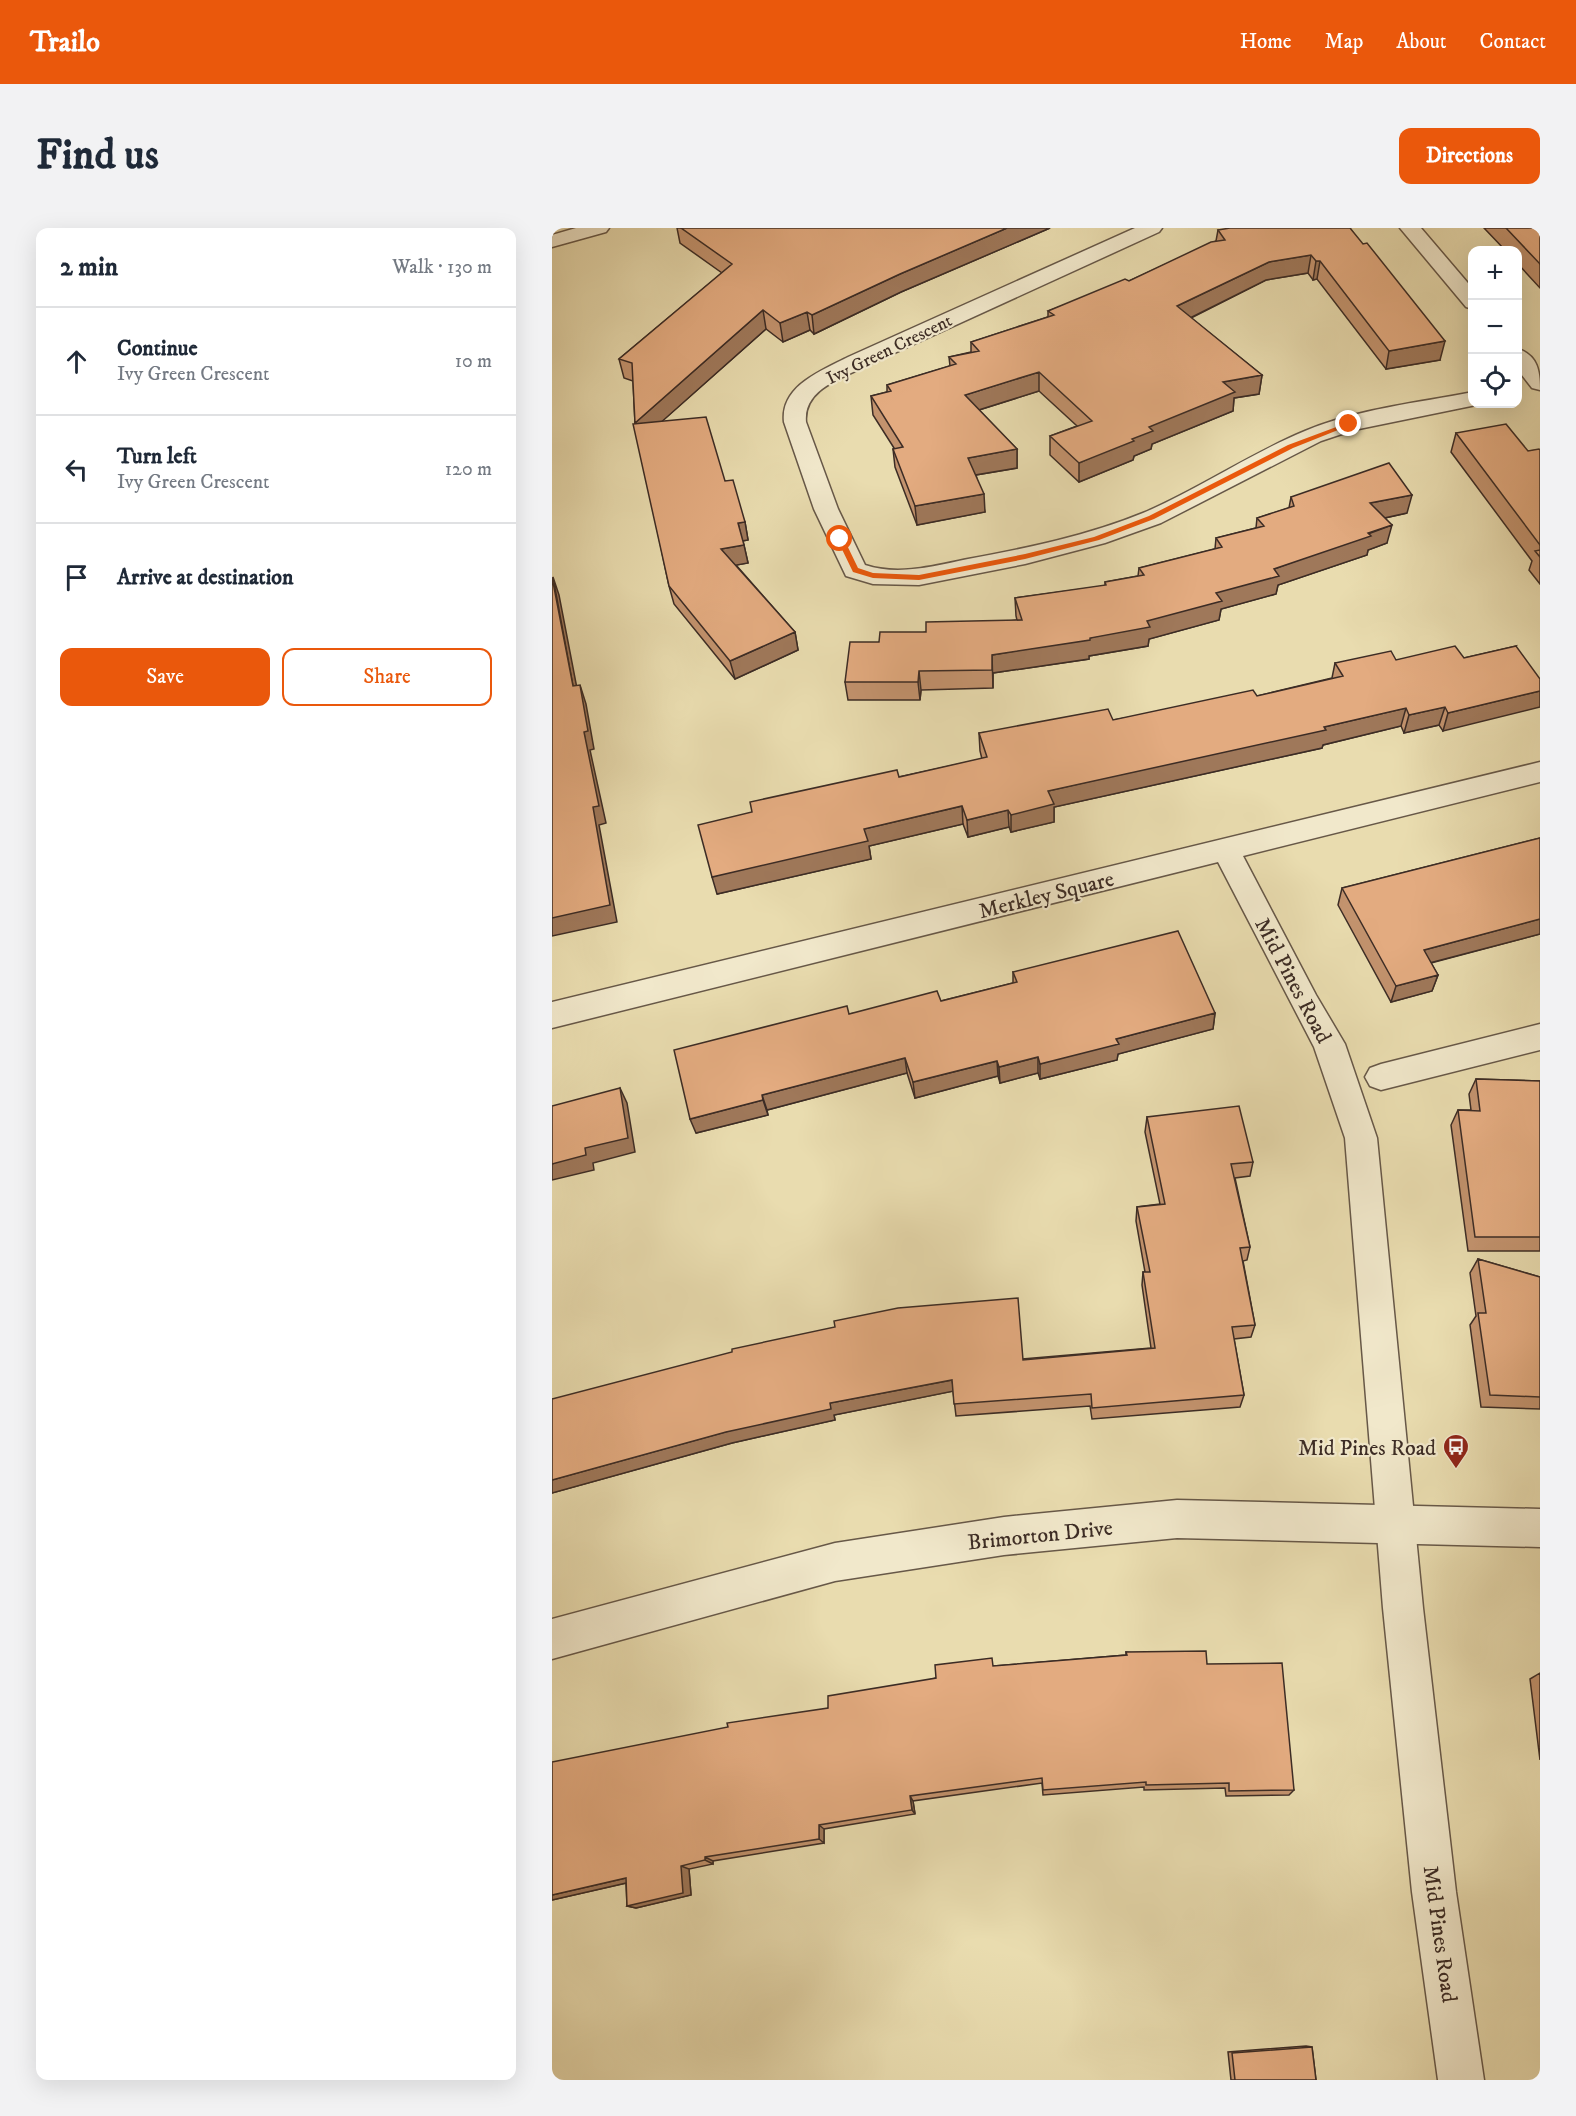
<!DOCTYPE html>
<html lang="en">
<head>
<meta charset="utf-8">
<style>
  :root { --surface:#fff; --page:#f2f2f3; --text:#1f2937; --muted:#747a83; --line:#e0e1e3; --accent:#ea580c }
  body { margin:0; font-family:"IM FELL DW Pica",serif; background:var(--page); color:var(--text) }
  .controls { position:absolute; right:18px; top:18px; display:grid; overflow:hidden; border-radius:12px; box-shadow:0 6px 24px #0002 }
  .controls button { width:54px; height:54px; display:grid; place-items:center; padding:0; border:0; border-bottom:2px solid var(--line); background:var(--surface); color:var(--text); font:30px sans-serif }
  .stop { position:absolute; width:18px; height:18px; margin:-14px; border:4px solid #ea580c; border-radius:50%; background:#fff }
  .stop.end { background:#ea580c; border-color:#fff; box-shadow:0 2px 6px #0008 }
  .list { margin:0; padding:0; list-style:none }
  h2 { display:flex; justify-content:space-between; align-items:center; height:78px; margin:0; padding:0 24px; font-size:26px }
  h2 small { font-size:20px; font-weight:400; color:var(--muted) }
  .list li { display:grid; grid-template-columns:39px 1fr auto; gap:18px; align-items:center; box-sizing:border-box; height:108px; padding:0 24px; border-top:2px solid var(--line) }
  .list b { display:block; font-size:22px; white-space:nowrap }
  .list p { margin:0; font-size:20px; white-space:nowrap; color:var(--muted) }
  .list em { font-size:20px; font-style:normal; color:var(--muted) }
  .actions { display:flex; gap:12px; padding:18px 24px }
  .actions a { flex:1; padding:14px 0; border:2px solid var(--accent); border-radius:12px; text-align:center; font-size:21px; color:var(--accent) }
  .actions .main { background:var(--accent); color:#fff }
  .icon { flex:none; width:33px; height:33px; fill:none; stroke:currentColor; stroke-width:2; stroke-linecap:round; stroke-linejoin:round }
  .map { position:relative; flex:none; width:988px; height:1852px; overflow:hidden; border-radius:12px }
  header { display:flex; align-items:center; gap:36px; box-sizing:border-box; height:84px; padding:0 30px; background:var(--accent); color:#fff }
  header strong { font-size:28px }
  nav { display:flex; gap:33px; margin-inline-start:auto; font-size:21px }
  .intro { display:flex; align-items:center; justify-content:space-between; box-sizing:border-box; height:144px; padding:0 36px }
  h1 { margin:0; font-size:42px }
  .button { padding:15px 27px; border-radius:12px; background:var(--accent); color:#fff; font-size:21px; font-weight:700 }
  main { display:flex; gap:36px; padding:0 36px }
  aside { flex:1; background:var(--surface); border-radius:12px; box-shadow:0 6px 24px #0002 }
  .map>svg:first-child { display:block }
</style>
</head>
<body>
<header>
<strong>Trailo</strong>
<nav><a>Home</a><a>Map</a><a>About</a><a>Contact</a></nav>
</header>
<div class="intro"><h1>Find us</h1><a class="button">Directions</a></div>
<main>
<aside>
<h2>2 min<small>Walk · 130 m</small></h2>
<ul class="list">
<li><svg class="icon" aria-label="ahead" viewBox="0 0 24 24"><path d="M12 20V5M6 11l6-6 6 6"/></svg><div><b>Continue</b><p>Ivy Green Crescent</p></div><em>10 m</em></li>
<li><svg class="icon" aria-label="left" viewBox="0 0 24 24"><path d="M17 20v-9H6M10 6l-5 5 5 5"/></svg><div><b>Turn left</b><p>Ivy Green Crescent</p></div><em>120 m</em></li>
<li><svg class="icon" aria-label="arrive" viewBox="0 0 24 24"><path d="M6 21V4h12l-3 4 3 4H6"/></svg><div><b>Arrive at destination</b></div></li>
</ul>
<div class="actions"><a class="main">Save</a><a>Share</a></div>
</aside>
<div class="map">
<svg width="988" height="1852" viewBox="0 0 988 1852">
  <rect width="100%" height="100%" fill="#e9dcaf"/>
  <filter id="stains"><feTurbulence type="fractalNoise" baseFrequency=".00333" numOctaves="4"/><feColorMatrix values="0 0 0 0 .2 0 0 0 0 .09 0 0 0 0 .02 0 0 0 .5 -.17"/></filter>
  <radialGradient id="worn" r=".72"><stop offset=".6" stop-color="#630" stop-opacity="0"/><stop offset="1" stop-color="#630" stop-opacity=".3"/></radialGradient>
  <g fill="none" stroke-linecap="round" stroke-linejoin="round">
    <defs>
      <path id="minor" d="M24 0H57L54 4 0 19V7Z
        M583 0H610L607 4 312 139C288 151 251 162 254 194L286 281 313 337C346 348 383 338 416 331 475 320 535 308 591 285 646 262 697 226 753 203 805 181 865 175 921 164V176H929L802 202 769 213 609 295 553 315 473 336 367 357 321 356 294 348 262 281 232 194C228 158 269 143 296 129Z
        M848 0H869L921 61V81L914 79Z
        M966 121C986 127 988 144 988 162L980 160 966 142Z
        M988 534V554L691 628 764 767 793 816 825 910 871 1380 904 1664 932 1852H886L860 1664 831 1380 793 910 762 819 666 634 0 800V774Z
        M988 796V822L829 862 818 858 813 849 818 840 829 836Z"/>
      <path id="tertiary" d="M625 1272 988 1281V1319L625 1310 452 1327 283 1353 0 1431V1391L283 1315 452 1289Z"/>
    </defs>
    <use href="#minor" stroke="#675848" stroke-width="3"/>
    <use href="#tertiary" stroke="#675848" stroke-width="3"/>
    <use href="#minor" fill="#f1e8cb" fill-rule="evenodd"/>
    <use href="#tertiary" fill="#f1e8cb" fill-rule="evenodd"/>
  </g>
  <path fill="#c3936e" stroke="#3c2c25" stroke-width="1.5" d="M125 0H498L349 64 262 106 258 102 231 114 214 101 110 193 173 253 193 294 196 312 191 313 196 335 184 337 243 404 246 422 183 451 122 376 117 358 83 196 81 153 72 150 67 131 170 45 128 15Z
    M798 0 888 132 834 141 765 51 761 52 756 45 714 52 639 90 710 147 707 166 682 170 681 183 600 216 599 221 582 228 581 232 527 254 498 227V208L525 198 487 163 427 182 465 221V240L424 247 433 284 365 297 343 239 341 221 342 220 321 187 319 168 335 164V157L398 138 397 129 419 124V114L496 89V83L577 53 664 13 666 2Z
    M932 0H988V60L966 36V22H953Z
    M904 205 976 223 988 222V356L977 342 980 333 899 224Z
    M739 269 855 285 833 290 835 315 816 322 815 327 726 357 724 366 669 381 667 392 597 411 596 418 537 428V431L441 445V460L369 462 368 472H296L293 454 327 414 374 404 465 392 464 388 463 370 553 358V354L586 348 587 340 663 321 664 310 704 300 705 290 737 280Z
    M964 418 891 503 887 497 852 505 849 498 771 517 770 520 502 579V594L459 604 457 599 416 609 411 596 317 618 319 631 165 666 347 549 430 531 428 523 427 505 561 492 705 468 780 450 783 435 844 432 912 430Z
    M988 610V706L879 735 886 747 880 763 839 774 786 677 790 660Z
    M461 744 663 785 661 801 566 826 565 832 488 851 486 845 448 855 446 848 363 870 355 845 215 882 216 887 144 905 297 786 389 773 461 755Z
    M924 851 988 853V1023H916L899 897 906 882H919L917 866Z
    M595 889 701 934 698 948 683 950 698 1019 695 1032 691 1033 703 1097 699 1109 682 1111 692 1167 688 1179 540 1191 538 1178 404 1188 401 1163 282 1187 283 1192 180 1215 0 1265V1171L599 1120 590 1057 591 1044H593L584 993 585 979 608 976 593 904Z
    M926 1031 988 1049V1181L929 1179 918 1097 924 1088 918 1045Z
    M574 1424 655 1436 742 1562 737 1567 674 1568 673 1560 592 1562V1559L491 1567 490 1555 361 1573 363 1586 272 1601V1615L161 1633V1636L137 1641 139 1667 84 1680 75 1678 74 1655 0 1672 276 1480 384 1450 442 1438 574 1427Z
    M988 1445V1532L978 1451Z
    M754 1818 760 1819 764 1852H679L676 1824Z"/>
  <path fill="#9f785a" stroke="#3c2c25" stroke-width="1.5" d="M455 0H498L349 64 262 106 260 87 348 46Z
    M759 27 756 45 714 52 624 97 625 78 717 34Z
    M764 33H768L765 51 761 52Z
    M211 82 214 101 88 213 83 195Z
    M255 84 258 102 231 114 228 95Z
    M893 113 888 132 834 141 837 123Z
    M487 144V163L414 186 413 167Z
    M710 147 707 166 682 170 681 183 600 216 599 221 582 228 581 232 527 254V235L580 211 597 199 671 154Z
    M465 221V240L417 248 416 230Z
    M432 266 433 284 365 297 363 278Z
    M860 267 855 285 814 294 818 275Z
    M193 294 196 312 190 313 186 295Z
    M840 297 835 315 816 322 815 327 726 357 724 366 669 381 667 392 597 411 596 418 537 428V431L441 445V460L440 427 538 410 595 393 722 341Z
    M192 317 196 335 174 339 169 321Z
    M1 349 7 367 28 476 21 458Z
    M243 404 246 422 183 451 178 433Z
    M367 443 369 462 368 472 366 454Z
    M28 457 34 476 42 521 38 522 54 595 47 597 65 694 0 708V690L41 579 32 504Z
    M988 463V479L891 503 896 485Z
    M893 479 887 497 852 505 857 487Z
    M854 480 849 498 771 517 770 520 502 579V594L459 604V587L496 563Z
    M410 578 411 596 317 618 319 631 165 666 160 649 312 601Z
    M456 582 457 599 416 609 415 592Z
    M988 691V706L866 738 872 722Z
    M886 747 880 763 839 774 844 758Z
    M663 785 661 801 566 826 565 832 488 851V836L564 811Z
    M486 829V845L448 855 447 839Z
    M353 830 355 845 215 882 210 867Z
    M445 833 446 848 363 870 361 854Z
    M68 860 75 875 83 924 41 935 42 942 0 952V936L33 920Z
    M211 872 216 887 144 905 138 891Z
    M400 1152 402 1163 282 1187 283 1192 180 1215 0 1265V1252L278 1175Z
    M358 1568 361 1573 363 1586 360 1582Z
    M267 1597 272 1601V1615L267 1611Z
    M153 1629 161 1633V1636L153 1632Z
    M129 1638 137 1641 139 1667 84 1680 75 1678Z
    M74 1650 83 1653 0 1672V1667Z"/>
  <path fill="#e3ab80" stroke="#3c2c25" stroke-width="1.5" d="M129 0H455L348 46 260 87 255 84 228 95 211 82 83 195 80 135 67 131 180 36Z
    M678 0H798L811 16 815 15 893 113 837 123 768 33H764L759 27 717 34 625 78 710 147 671 154 683 164 597 199 601 203 580 211 582 213 527 235 498 208 540 193 487 144 413 167 465 221 416 230 432 266 363 278 341 221 351 219 319 168 339 163 335 157 404 136 397 129 427 123 419 114 502 87 496 83 573 51 577 53 659 14 673 12 666 2Z
    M954 0H988V36Z
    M154 189 173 253 181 252 193 294 186 295 192 317 169 321 243 404 178 433 117 358 81 196Z
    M954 196 976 223 987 221 988 222V317L904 205Z
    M837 235 860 267 818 275 840 297 816 305 819 308 722 341 727 348 664 365 670 373 595 393 598 399 538 410V412L440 427V442L367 443 366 454H293L298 414H327L328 404H374V394L470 392 463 370 554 357 553 354 592 347 587 340 670 319 664 310 712 298 705 290 742 278 739 269Z
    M988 322V329L983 323Z
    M0 349 21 458 28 457 36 503 32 504 47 578 41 579 58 677 0 690Z
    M903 418 912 430 964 418 988 451V463L896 485 893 479 857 487 854 480 772 499 774 502 496 563 502 576 459 587 456 582 415 592 410 578 312 601 316 613 160 649 146 597 200 584 198 574 345 542 347 549 435 529 427 505 556 481 561 492 701 462 705 468 791 448 783 435 839 423 844 432Z
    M988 610V691L872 722 886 747 844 758 790 660Z
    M626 703 663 785 564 811 567 816 488 836 486 829 447 839 445 833 361 854 353 830 210 867 211 872 138 891 122 822 295 778 297 786 385 763 389 773 465 754 461 744Z
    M924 851 988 853V1009H923L906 882 928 883Z
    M68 860 76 910 33 920 34 927 0 936V878Z
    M687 878 701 934 679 936 698 1019 688 1020 703 1097 680 1099 692 1167 540 1180 539 1166 402 1176 400 1152 278 1175 279 1181 174 1204 0 1252V1171L180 1124V1121L283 1099 282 1093 346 1080 466 1070 471 1132 603 1120 591 1044H598L585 979 613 976 595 889Z
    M926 1031 988 1049V1169L938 1167 926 1085H934Z
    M654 1423 655 1436 730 1435 742 1562 677 1563V1555L594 1557V1554L491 1562 490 1550 358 1568 360 1582 267 1597V1611L153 1629V1632L129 1638 131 1665 75 1678 74 1650 0 1667V1534L176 1499 175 1495 276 1480V1468L384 1450 383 1437 440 1430 441 1438 575 1427 574 1424Z
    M760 1819 764 1852H683L680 1825Z"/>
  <path fill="#ea580c" d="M795 195 801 196 741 220 602 291 547 312 473 331 367 352 321 350 301 344 285 311 291 309 306 340 321 345 367 347 473 326 542 309 597 288 736 217Z"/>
  <defs>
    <symbol id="bus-pin" viewBox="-11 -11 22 30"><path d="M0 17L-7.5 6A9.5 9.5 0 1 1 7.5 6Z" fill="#8f2418" stroke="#f1e8cb"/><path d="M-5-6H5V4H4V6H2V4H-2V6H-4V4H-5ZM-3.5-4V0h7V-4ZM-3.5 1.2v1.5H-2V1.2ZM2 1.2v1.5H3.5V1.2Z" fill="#fff"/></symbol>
  </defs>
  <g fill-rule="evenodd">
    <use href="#bus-pin" x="889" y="1204" width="30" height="40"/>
  </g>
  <g text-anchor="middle" stroke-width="4.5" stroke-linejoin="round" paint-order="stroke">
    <g font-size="18" fill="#3c2c25" stroke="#f1e8cb">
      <text transform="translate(337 121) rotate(-26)" y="6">Ivy Green Crescent</text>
    </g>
    <g font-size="22" fill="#3c2c25" stroke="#f1e8cb">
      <text transform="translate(494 666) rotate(-14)" y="8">Merkley Square</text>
      <text transform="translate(742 752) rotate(62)" y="8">Mid Pines Road</text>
      <text transform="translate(488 1306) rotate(-6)" y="8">Brimorton Drive</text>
      <text transform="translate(889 1706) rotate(82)" y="8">Mid Pines Road</text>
    </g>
    <g font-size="22" fill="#3c2c25" stroke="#f1e8cb" text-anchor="end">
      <text x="884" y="1227">Mid Pines Road</text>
    </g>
  </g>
  <rect width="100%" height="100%" filter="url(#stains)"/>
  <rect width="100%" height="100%" fill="url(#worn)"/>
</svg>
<div class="controls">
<button>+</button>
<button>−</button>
<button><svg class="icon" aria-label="locate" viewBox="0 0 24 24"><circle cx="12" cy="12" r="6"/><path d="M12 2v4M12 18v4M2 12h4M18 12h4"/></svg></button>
</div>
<div class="stop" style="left:288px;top:311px"></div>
<div class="stop end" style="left:797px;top:196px"></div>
</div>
</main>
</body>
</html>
